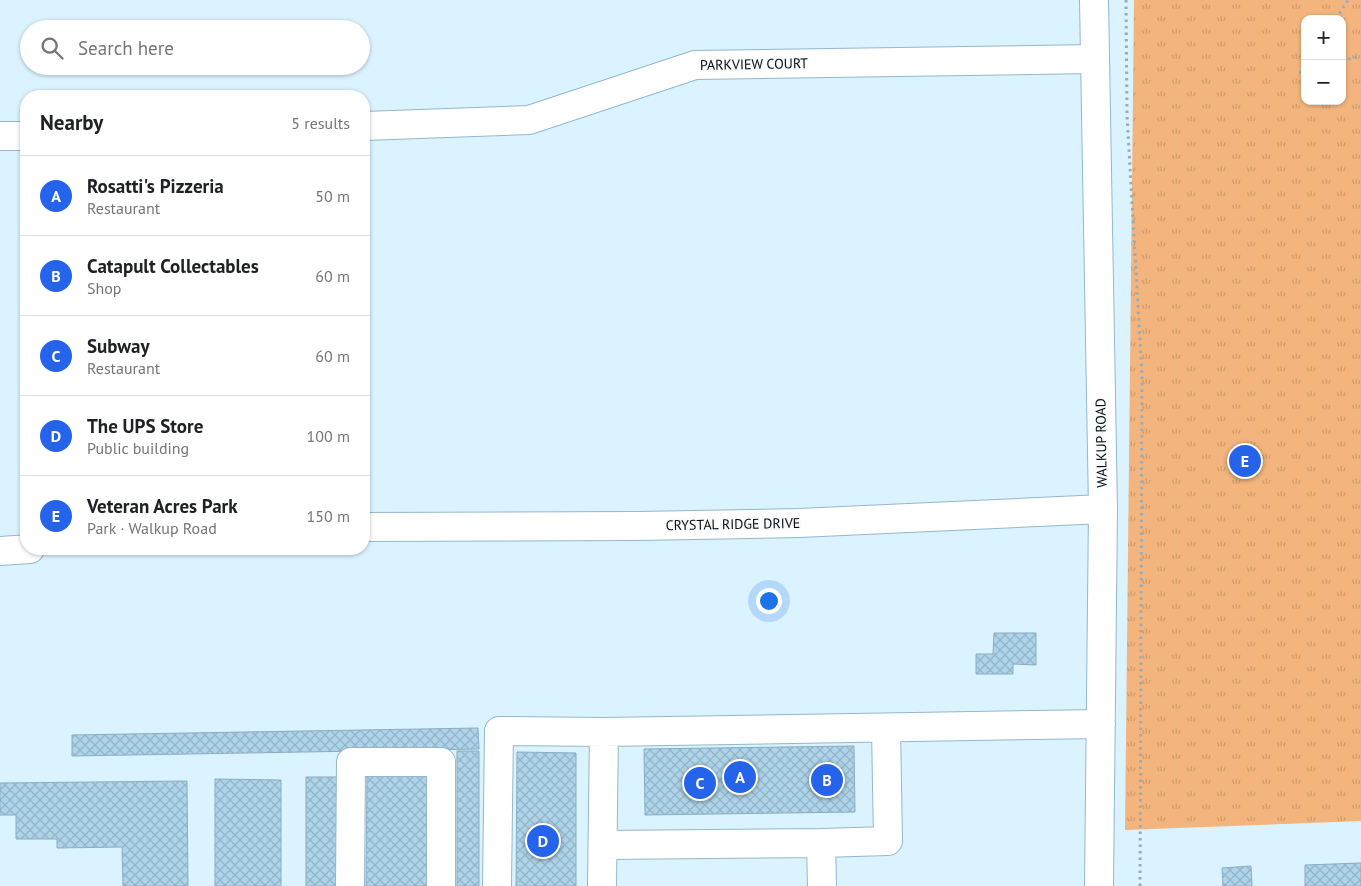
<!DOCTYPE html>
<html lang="en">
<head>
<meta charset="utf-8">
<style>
  :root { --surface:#fff; --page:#f6f6f6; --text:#202124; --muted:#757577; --line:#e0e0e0; --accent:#2563eb }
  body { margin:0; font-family:"PT Sans",sans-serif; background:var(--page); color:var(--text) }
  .controls { position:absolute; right:15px; top:15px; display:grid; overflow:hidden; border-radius:10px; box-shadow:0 1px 4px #0004 }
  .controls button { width:45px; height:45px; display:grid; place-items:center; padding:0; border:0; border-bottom:1px solid var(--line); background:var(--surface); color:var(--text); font:25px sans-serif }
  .you { position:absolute; left:768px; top:600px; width:18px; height:18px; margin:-12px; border:4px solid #fff; border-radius:50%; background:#1a73e8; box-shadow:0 0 0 8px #1a73e833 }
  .badge { display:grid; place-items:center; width:32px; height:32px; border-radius:50%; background:var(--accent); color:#fff; font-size:16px; font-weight:700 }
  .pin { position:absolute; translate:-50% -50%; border:2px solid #fff; box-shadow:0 1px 5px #0006 }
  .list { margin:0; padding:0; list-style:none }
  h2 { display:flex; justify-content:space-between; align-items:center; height:65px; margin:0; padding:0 20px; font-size:21px }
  h2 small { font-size:16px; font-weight:400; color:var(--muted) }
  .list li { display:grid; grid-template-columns:32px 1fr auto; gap:15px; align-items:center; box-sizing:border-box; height:80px; padding:0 20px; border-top:1px solid var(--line) }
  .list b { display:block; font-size:19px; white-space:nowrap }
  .list p { margin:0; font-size:16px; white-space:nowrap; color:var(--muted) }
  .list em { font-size:16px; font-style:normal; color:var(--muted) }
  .icon { flex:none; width:28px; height:28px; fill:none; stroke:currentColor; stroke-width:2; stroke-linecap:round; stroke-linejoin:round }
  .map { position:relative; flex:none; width:1361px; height:886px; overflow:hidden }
  .search { position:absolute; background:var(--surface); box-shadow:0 1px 4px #0004; left:20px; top:20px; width:350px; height:55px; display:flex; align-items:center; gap:12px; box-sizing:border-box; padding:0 18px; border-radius:28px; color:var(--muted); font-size:19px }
  .panel { position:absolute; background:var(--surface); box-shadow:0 1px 4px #0004; left:20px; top:90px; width:350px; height:465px; border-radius:20px }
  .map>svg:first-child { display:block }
</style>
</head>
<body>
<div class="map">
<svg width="1361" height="886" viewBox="0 0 1361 886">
  <defs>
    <pattern id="park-tufts" width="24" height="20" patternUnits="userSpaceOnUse" patternTransform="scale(1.25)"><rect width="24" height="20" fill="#f3b57d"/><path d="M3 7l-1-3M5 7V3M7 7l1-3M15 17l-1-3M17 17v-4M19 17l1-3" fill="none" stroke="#cf9a6b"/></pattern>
    <pattern id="building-cross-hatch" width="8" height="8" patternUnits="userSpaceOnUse" patternTransform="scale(1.25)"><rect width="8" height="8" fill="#aed4e9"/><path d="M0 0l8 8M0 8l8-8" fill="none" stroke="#94b5c7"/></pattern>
  </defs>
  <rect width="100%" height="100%" fill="#dbf2ff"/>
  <path fill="url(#park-tufts)" fill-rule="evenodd" d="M1134 0H1361V821L1125 830ZM1305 19H1342V101H1305Z"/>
  <path fill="url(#building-cross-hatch)" stroke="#88adc2" d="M994 633H1036V665L1013 664V674H976V654H993Z
    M478 728 479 749 72 756V735Z
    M854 746 855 812 645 815 644 749Z
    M457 751H479V886H457Z
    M517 752 576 753V886H516Z
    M367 774H432V886H366Z
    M306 777H342V886H306Z
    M215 779 281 780V886H215Z
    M187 781 188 886H123L122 847 57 848V839H16V815H0V783Z
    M1361 863V886H1305V865Z
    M1251 866 1252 886H1223L1222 868Z"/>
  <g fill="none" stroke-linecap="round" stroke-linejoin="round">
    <defs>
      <path id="minor" d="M1094 0 1103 509 1099 886
        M364 126 529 120 695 65 1094 59
        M0 136H26
        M364 527 638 526 799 523 1103 509
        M0 551 30 549
        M603 845 821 843
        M350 886 351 762H441V886
        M497 886 499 731 604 732
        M602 886 604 732 1101 724
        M822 886 821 843 888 841 886 728"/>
    </defs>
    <use href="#minor" stroke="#93b8cd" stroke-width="30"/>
    <path stroke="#98acb7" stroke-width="3" stroke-dasharray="2.5 4" stroke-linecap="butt" d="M1126 0 1127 115 1142 375 1140 886
      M1336 19 1348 0
      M1342 61 1361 56
      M1305 66 1299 75 1305 73"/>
    <use href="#minor" stroke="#fff" stroke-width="28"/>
  </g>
  <g text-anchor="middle" stroke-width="4" stroke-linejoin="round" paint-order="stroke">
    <g font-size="14" fill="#020e15" stroke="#fbfbfb">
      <text transform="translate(754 64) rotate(-1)" y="5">PARKVIEW COURT</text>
      <text transform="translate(1101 443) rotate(-91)" y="5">WALKUP ROAD</text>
      <text transform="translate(733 524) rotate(-1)" y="5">CRYSTAL RIDGE DRIVE</text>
    </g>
  </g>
</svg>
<div class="controls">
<button>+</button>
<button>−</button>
</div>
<div class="you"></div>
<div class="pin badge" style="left:740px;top:777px">A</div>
<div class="pin badge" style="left:827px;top:780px">B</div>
<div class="pin badge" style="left:700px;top:783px">C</div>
<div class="pin badge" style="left:543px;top:841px">D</div>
<div class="pin badge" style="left:1245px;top:461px">E</div>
<div class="search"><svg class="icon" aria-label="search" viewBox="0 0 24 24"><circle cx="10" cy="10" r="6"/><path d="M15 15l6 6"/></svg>Search here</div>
<section class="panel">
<h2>Nearby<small>5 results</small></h2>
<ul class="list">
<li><span class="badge">A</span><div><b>Rosatti's Pizzeria</b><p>Restaurant</p></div><em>50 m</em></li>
<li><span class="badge">B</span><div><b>Catapult Collectables</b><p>Shop</p></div><em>60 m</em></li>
<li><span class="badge">C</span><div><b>Subway</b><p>Restaurant</p></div><em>60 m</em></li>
<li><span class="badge">D</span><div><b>The UPS Store</b><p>Public building</p></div><em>100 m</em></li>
<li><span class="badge">E</span><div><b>Veteran Acres Park</b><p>Park · Walkup Road</p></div><em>150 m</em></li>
</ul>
</section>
</div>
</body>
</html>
